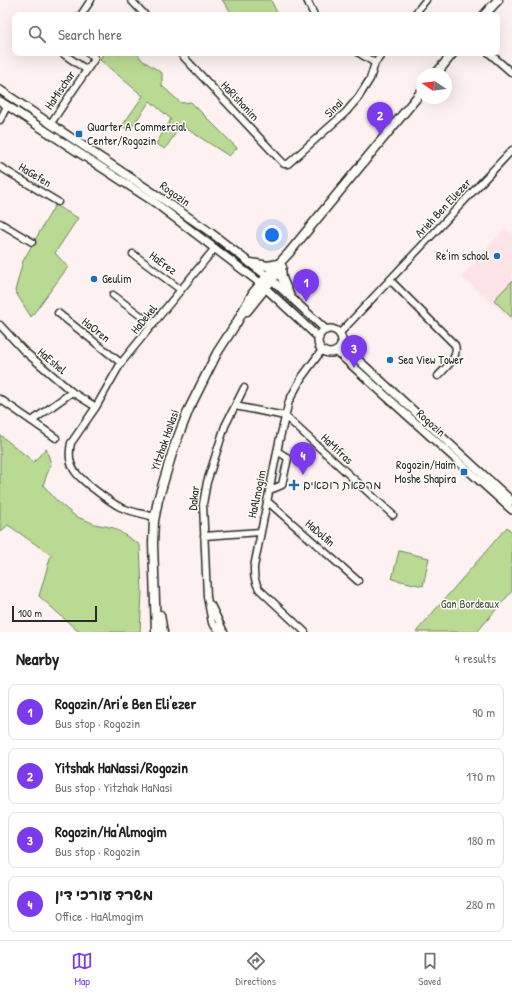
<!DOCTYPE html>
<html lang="en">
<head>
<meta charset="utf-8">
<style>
  :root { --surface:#fff; --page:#f2f2f2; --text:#202124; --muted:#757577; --line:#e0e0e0; --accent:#7c3aed }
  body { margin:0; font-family:"Patrick Hand","Playpen Sans Hebrew",sans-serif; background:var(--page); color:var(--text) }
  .compass { position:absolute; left:416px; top:68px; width:36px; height:36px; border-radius:50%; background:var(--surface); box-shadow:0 4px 16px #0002; rotate:283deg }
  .scale { position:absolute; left:12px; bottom:10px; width:85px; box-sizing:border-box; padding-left:4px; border:2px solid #2b2b2b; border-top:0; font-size:11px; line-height:14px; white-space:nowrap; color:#2b2b2b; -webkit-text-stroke:3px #fdfcf7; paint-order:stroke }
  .you { position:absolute; left:272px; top:235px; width:14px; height:14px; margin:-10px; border:3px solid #fff; border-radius:50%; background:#1a73e8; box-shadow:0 0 0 6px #1a73e833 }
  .badge { display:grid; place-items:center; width:26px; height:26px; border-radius:50%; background:var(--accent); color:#fff; font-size:13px; font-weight:700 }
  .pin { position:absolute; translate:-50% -33px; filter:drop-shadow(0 1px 2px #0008) }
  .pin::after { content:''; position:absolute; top:21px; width:14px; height:12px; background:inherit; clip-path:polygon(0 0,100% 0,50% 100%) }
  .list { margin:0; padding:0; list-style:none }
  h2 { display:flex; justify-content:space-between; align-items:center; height:52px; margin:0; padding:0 16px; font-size:17px }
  h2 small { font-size:13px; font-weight:400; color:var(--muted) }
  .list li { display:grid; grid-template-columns:26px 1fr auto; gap:12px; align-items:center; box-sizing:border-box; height:56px; margin:0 8px 8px; padding:0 8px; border:1px solid var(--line); border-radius:8px }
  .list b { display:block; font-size:15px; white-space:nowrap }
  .list p { margin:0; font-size:13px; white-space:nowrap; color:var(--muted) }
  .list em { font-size:13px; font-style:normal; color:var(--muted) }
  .icon { flex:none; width:22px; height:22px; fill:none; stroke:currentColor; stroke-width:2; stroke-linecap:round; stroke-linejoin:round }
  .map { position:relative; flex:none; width:512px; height:632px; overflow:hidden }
  .search { position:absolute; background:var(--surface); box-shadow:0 4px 16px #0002; left:12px; right:12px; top:12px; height:44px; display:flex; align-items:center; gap:10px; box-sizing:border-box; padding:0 14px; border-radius:8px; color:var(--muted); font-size:15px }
  .sheet { height:308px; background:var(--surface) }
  nav { display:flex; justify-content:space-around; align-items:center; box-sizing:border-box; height:56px; border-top:1px solid var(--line); background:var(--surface); font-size:11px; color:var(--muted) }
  nav a { display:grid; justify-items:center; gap:2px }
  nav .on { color:var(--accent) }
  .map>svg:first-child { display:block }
</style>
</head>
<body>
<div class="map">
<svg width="512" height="632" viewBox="0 0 512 632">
  <rect width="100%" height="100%" fill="#fdf1f1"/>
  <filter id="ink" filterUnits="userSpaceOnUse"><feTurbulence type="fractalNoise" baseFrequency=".025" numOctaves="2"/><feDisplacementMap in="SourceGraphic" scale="8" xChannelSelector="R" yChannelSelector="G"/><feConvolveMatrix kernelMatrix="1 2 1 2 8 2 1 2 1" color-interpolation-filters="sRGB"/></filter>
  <g filter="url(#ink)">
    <path fill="#fde4e9" d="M505 228 512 234V321L462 277Z"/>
    <path fill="#b9da93" stroke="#72825f" d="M222 0H271L278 15H233Z
      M103 53H137L142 60 162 73V86L181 103 191 102 237 148 229 156 181 125 165 149 156 144 171 119 150 101 129 131 122 126 143 96 100 60Z
      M55 205 78 218 55 253 68 267 31 317 15 291 23 261Z
      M512 281V318L494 300Z
      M0 435 34 462 46 448 51 464 43 485 57 501 75 516 95 524 114 528 140 545 142 592 140 632H79L39 596 51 555 8 525 0 532Z
      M507 527 512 532V591L477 632H416Z
      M399 551 429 558 423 586 392 579Z"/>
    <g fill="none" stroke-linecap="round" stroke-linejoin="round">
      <defs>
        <path id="minor" d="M131 0 145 15
          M307 0 314 15
          M81 15 91 0
          M414 15 426 0
          M62 53 87 70
          M180 53 284 164H288L346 112 358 98 370 79 375 63 383 53
          M359 53 375 63
          M489 53 512 73
          M0 120 7 106
          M51 123 95 58 88 53
          M0 167 58 202
          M0 223 32 242
          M133 254 181 290
          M390 280 455 345C459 358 446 367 438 376
          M113 295 153 325
          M58 313 121 363
          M0 325 23 350 72 392 96 407
          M339 334 512 150
          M0 399 56 438
          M235 406 285 416 393 515
          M32 421 72 392
          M270 490 282 485 288 458 277 451
          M267 501 358 581
          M155 517C143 514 131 512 120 507 110 502 79 479 74 470 69 462 69 452 71 443L96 407 121 363 215 248
          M204 536 260 532
          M211 605 224 632
          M220 632 212 623 207 597 203 504 207 482 225 426 244 388
          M305 632 259 589C254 581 254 575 254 567L279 442 289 401 302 377 322 350"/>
        <path id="tertiary" d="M0 90 158 196 210 232 272 280 326 330
          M0 101 154 202 260 283 319 338
          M318 341a12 12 0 1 1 24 0a12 12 0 1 1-24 0Z
          M341 344 512 501
          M336 351 512 510"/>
        <path id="secondary" d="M484 15 498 0
          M436 74 453 53
          M251 263 268 266 278 264
          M281 267 282 278 290 296
          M247 311 282 267
          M160 615 163 632
          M156 632 153 543 154 521 158 500 174 447 189 409 217 353 237 322 253 293 267 276 288 254 422 91"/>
      </defs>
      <use href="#minor" stroke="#2b2b2b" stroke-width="9"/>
      <use href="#tertiary" stroke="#2b2b2b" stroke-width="10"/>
      <use href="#secondary" stroke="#2b2b2b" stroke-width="11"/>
      <use href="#minor" stroke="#fdfcf7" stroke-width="6"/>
      <use href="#tertiary" stroke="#fdfcf7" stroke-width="7"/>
      <use href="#secondary" stroke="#fdfcf7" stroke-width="8"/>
    </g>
  </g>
  <g fill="#1f6fb2" stroke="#fdfcf7" stroke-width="1.5">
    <rect x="75" y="130" width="8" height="8" rx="2"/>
    <circle cx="497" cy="256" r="4"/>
    <circle cx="94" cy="279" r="4"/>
    <circle cx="390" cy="360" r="4"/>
    <rect x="460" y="468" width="8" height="8" rx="2"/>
    <path d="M292 479h4v4h4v4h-4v4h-4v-4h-4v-4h4z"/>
  </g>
  <g text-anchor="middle" stroke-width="3" stroke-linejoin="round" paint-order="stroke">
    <g font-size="12" fill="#2b2b2b" stroke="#fdfcf7">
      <text transform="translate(60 90) rotate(-56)" y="4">HaMischar</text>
      <text transform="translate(240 101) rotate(47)" y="4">HaRishonim</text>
      <text transform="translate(334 108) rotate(-45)" y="4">Sinai</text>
      <text transform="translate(35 175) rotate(31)" y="4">HaGefen</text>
      <text transform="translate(175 194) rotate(35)" y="4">Rogozin</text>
      <text transform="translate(443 208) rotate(-47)" y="4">Arieh Ben Eliezer</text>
      <text transform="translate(163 263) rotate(36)" y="4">HaErez</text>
      <text transform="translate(144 319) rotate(-51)" y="4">HaDekel</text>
      <text transform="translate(96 330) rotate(38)" y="4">HaOren</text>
      <text transform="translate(52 361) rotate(40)" y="4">HaEshel</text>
      <text transform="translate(431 423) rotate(42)" y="4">Rogozin</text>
      <text transform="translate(165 440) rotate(-71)" y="4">Yitzhak HaNasi</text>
      <text transform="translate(337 449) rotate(43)" y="4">HaMifras</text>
      <text transform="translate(257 494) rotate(-78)" y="4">HaAlmogim</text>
      <text transform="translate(194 498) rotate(-84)" y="4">Dakar</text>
      <text transform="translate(320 533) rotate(41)" y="4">HaDolfin</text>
    </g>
    <g font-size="12" fill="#2b2b2b" stroke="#fdfcf7" text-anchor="start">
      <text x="87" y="131">Quarter A Commercial<tspan x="87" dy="14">Center/Rogozin</tspan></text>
      <text x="489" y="260" text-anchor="end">Re'im school</text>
      <text x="102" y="283">Geulim</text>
      <text x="398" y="364">Sea View Tower</text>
      <text x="456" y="469" text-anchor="end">Rogozin/Haim<tspan x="456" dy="14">Moshe Shapira</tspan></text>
      <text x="303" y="489">מרפאת רופאים</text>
    </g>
    <g font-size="12" fill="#4e5745" stroke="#fdfcf7">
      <text x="470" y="608">Gan Bordeaux</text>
    </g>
  </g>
</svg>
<svg class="compass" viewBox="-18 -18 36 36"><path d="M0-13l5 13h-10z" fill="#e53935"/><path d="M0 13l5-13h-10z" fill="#757577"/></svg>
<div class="scale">100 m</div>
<div class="you"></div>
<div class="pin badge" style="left:306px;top:302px">1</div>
<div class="pin badge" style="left:380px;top:135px">2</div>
<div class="pin badge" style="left:354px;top:368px">3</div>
<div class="pin badge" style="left:303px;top:475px">4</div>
<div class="search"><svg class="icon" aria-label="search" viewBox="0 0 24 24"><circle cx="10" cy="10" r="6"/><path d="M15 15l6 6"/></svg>Search here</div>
</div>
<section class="sheet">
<h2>Nearby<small>4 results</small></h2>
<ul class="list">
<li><span class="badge">1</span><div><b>Rogozin/Ari'e Ben Eli'ezer</b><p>Bus stop · Rogozin</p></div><em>90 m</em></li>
<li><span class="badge">2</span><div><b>Yitshak HaNassi/Rogozin</b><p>Bus stop · Yitzhak HaNasi</p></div><em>170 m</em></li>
<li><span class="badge">3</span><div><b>Rogozin/Ha'Almogim</b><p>Bus stop · Rogozin</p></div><em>180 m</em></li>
<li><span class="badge">4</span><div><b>משרד עורכי דין</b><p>Office · HaAlmogim</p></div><em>280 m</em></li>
</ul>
</section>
<nav>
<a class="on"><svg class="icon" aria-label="map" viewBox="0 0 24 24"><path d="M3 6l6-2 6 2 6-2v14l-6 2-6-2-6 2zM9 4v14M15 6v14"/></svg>Map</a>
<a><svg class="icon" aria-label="directions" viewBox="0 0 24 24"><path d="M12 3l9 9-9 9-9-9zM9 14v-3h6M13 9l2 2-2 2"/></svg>Directions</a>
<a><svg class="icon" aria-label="saved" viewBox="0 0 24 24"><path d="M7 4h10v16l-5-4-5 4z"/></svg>Saved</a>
</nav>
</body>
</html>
